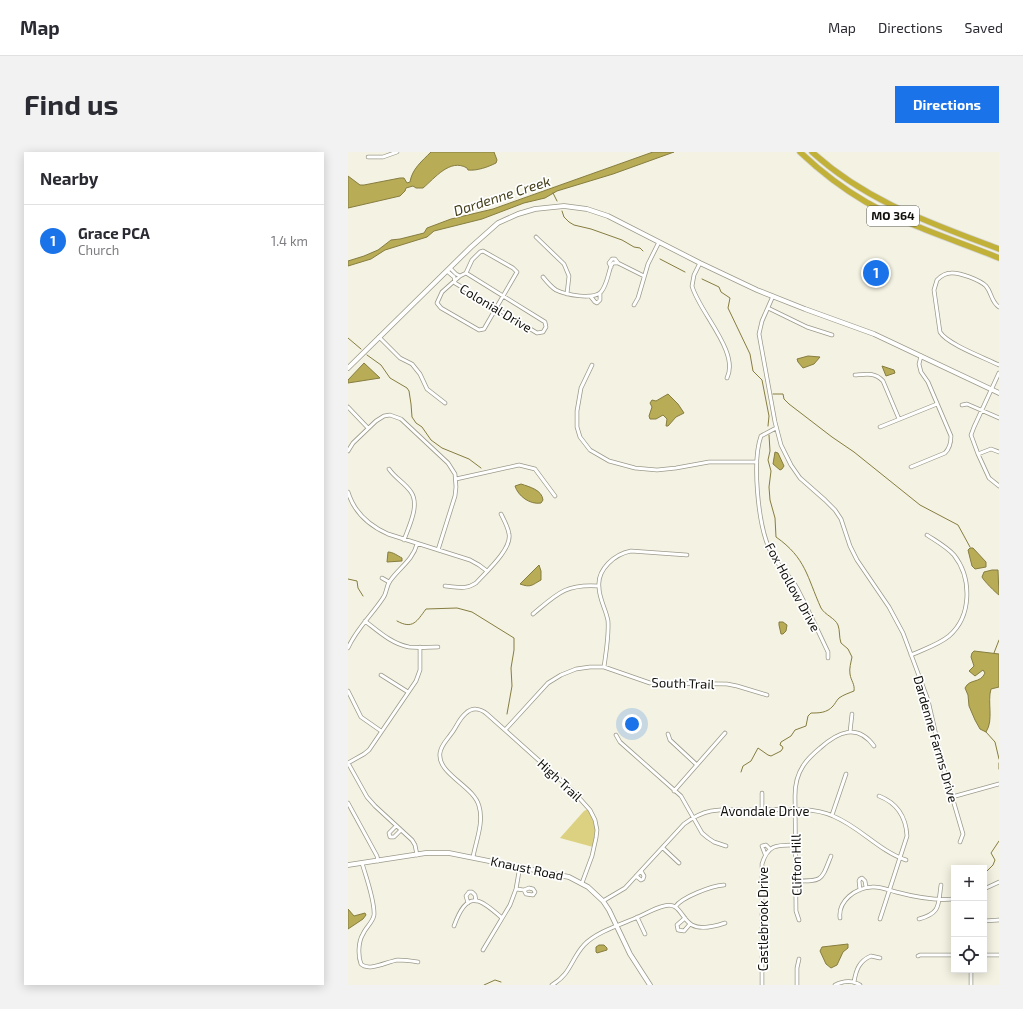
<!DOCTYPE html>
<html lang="en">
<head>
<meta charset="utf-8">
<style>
  :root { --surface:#fff; --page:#f2f2f3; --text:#2b2b33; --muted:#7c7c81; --line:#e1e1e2; --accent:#1a73e8 }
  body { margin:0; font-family:"Exo 2",sans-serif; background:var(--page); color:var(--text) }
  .controls { position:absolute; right:12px; bottom:12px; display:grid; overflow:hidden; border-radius:0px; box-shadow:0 2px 10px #0003 }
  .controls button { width:36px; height:36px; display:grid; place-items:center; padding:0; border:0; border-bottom:1px solid var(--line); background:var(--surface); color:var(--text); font:20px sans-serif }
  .you { position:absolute; left:284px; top:572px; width:14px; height:14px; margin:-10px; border:3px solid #fff; border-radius:50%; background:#1a73e8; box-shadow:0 0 0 6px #1a73e833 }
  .badge { display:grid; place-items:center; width:26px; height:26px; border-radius:50%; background:var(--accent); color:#fff; font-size:13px; font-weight:700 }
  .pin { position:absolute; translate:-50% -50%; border:2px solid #fff; box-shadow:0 1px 4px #0006 }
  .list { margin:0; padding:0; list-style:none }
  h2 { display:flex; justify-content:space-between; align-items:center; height:52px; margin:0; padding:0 16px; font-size:17px }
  h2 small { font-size:13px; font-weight:400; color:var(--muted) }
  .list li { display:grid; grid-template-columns:26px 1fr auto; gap:12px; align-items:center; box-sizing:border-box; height:72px; padding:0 16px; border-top:1px solid var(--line) }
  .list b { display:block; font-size:15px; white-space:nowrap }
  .list p { margin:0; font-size:13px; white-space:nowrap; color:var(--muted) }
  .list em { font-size:13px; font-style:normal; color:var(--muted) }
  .icon { flex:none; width:22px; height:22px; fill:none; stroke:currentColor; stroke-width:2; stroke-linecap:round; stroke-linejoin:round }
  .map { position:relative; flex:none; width:651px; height:833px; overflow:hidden; border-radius:0px }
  header { display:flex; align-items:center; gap:24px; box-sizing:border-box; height:56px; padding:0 20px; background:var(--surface); border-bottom:1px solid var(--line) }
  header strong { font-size:19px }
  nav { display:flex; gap:22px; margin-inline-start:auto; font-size:14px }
  .intro { display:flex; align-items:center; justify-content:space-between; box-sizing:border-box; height:96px; padding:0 24px }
  h1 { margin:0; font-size:28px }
  .button { padding:10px 18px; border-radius:0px; background:var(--accent); color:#fff; font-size:14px; font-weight:700 }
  main { display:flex; gap:24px; padding:0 24px }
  aside { flex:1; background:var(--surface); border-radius:0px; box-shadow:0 2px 10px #0003 }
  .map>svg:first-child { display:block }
</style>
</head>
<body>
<header>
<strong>Map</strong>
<nav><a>Map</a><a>Directions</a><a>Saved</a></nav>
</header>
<div class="intro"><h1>Find us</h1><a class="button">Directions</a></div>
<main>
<aside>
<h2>Nearby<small></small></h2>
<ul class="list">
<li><span class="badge">1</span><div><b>Grace PCA</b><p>Church</p></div><em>1.4 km</em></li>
</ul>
</aside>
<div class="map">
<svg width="651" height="833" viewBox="0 0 651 833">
  <rect width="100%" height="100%" fill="#f4f2e2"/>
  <path fill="#dcd180" d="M240 657 242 659 248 678 245 695 212 686 236 659Z"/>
  <path fill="#b8ac56" stroke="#867d40" d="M83 0H146L149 8 148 11C140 15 129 19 120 18L119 16C102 6 87 26 75 36H68L65 34 58 36 57 39 52 44 0 56V24L12 33H16L52 26H56L59 31 62 30C64 17 74 9 83 0Z
    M305 0H326L265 22 209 39 197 46 176 51 134 67 86 79 79 85 37 98 23 107 0 114V109L16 104 30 98 43 88 52 87 76 81 79 76 103 67 145 57Z
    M460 204 472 205 466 212 455 216 450 210 449 207Z
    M16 211 32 226 0 231V228Z
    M534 214 546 218 547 221 538 224Z
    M320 242 330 252 336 261 328 265 320 274H318L319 267 315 263 308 267H302L301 264 304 255 302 251 304 248 308 249Z
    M427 300 430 301 436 314 434 317 432 318 425 312Z
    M173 332C182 335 194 338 195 348L193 351C182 353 170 344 167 334Z
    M622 396H625L638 410V415L627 417 624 414 620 398Z
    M40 400C45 400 50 404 54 406V409L39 410Z
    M191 413 193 419V428C184 433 183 436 172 432Z
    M644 418H650L651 443C648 441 635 428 634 425L636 420Z
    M431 470H435L439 473 438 479 435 482H433L431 473Z
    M626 499 651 502V535L643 537C639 550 646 568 638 580L632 577 627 568 621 554 620 543 617 536C622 526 632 532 637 521L635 518 627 524 621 519 626 514 623 505 624 501Z
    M0 757 6 764 17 761 18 763 15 767 0 777Z
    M500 792V796L495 800 489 813 483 816 478 812 472 799 474 795Z
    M251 793H256L259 796V798L249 801 248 800V795Z"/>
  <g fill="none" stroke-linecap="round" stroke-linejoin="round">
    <path stroke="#867d40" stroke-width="1" d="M205 41 209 49
      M214 59 216 65 221 70 226 73 243 77 274 88 286 95 292 96 295 99
      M312 107 337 120
      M354 127 371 135 373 140 382 146 380 156 402 202 405 219 414 228 421 264 420 274
      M0 186 13 197
      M19 203 33 213 42 226 59 236 61 239 63 252 64 265 68 271 74 275 83 288 94 296 121 307 133 316
      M425 242H435L436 247 441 252 484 285 506 300 572 353 610 373 622 395
      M0 427 9 429 10 436 15 444
      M49 469C65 478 69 469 78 457L109 456 124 460 166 486V498L163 516 164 534 159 562
      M646 501 651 488
      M638 580 647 590 651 607
      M651 611V617
      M393 620 395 614 403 609 410 596 420 603 423 604 433 599 435 596 434 594 432 593 433 590 443 584 447 578 458 574 460 564 463 561C471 561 479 561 485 554 487 552 488 549 491 546 495 543 501 541 506 539 507 532 503 529 502 522 501 517 503 510 504 505L500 497 493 491C491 486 492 478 490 473 487 466 477 463 473 456 459 425 458 406 428 385L427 366 422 348 421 335 423 319 420 308 422 299 421 283
      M636 722 645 713 647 708 643 701 651 689
      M136 833 147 828 153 830"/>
    <defs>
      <path id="street" d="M20 5H35L49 0
        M188 85 216 112 221 124 219 142
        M135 99 165 116 169 120 136 177 131 178 93 156 89 151 94 140 112 124 118 121 124 108 132 100Z
        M352 111 346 123 344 134C351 160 392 200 379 226
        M263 115 261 111 264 107H267L270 111
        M102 116 108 122 112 124
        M99 119 106 125 107 131 189 181 195 180 198 175 197 170 118 121
        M195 125C199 130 203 135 208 138 218 143 245 148 253 140 259 133 260 122 263 114L265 111H270L296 124
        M425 144 414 169 411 182 427 270 433 293 443 313 452 326 477 348 487 358 493 367 502 394 509 408 541 455 555 481 580 548 595 614 615 682 612 690
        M243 145 247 150 249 151 252 148V141
        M286 153 290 146 300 112 311 90
        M651 155C643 150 644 141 638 134 632 128 611 120 603 121 597 121 593 124 589 128L586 138 592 180C599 192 637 206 651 213
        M420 156 459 175 484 183
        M31 185 52 206 64 212 72 222 79 237 97 251
        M244 213 233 236 229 259V275L232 285 242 298 261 309 287 316 309 318 328 316 361 310H409
        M651 221 626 275 623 283 630 302 641 326 651 334
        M507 223C518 222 527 220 535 229L551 267
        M614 253 619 252 651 266
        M0 255 20 276
        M532 275 589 252
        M428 276 413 284C404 309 410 371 421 396 427 412 441 422 449 436 460 457 470 479 480 500V506
        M0 299 5 291 28 269 36 264 42 263 53 267 100 311 107 322 108 335 107 344 90 398
        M630 302 643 297 651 300
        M563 315 597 301C602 296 603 291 603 284L580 230 573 220 571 212 573 204
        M41 317C47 326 57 331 63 340 72 353 61 374 56 388
        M108 327 171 313 187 317 207 344
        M0 340C6 360 22 374 40 382L122 408 131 413 139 419
        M34 426 41 430
        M97 434C109 435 118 438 128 431 138 420 164 397 161 382 160 375 156 368 153 362
        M185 462C209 442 217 432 250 434
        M17 469C30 479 44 492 61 495 71 496 81 495 90 495
        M0 496C8 477 24 463 35 446 39 441 38 434 42 429 51 416 65 408 69 392
        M563 503C576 497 590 493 601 484 624 464 624 426 606 403 599 395 588 389 579 383
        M256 515C258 500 261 484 260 469 258 457 251 447 251 435 249 417 267 402 283 399L339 403
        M33 523 60 540
        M0 539 13 565 33 579
        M157 578 200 531 213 523 228 517 242 515H256L302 531 379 532 389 534 419 543
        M502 580 504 562
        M320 582 322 588 349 613
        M268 583 272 590 333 644 354 681 360 686 366 690 378 694
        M0 611 16 602 21 598 68 529 72 518V495
        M0 611 19 645 27 654 64 688 67 693 69 703
        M326 639 377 581
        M414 641V658
        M531 644C549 651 558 665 559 684L532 767
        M604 645 651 632
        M0 651 29 704 30 709
        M484 663 498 622
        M48 674 41 681 42 685H46L53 678
        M315 696 331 711
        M417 702 414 694 418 693 422 697
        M125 705C128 689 136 670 131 654 126 634 89 622 92 601 93 593 99 588 103 582 108 576 111 567 117 562 124 555 132 556 139 562L225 639 242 658 247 668 249 678 248 686 244 704 234 731
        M14 711C18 725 27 749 26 763 25 770 18 775 15 782 10 790 10 804 13 812 21 820 40 809 50 808 57 808 64 809 70 810
        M288 724 293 728 295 727 296 724 293 719
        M448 729C475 729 473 729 483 704
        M168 737 176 738 181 736 185 737 187 740 185 743 178 742 176 738
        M636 737 651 730
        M512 738 511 729 512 727 514 726 517 729 518 735
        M255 749 277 736 336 672C344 666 353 661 363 659 375 657 388 658 400 658 424 658 464 654 485 664 512 675 531 699 558 708
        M120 751 118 744 121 740H124L127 743 128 749
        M327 755C334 745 363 734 376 733
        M289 765 297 782
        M337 766 329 773 330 778 336 779 342 772
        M492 766C490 749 507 736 524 735 532 734 540 738 548 740 567 745 587 749 606 747
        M571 767C593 761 590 753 593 733
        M451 768 448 759 447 644C447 633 449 623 455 614 460 606 466 601 472 596 490 580 509 571 526 594
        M636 769 651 768
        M106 774C119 738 130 745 154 766
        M135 798 162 753 168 737 172 714
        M636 803H651
        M570 804 572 803H606
        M506 830C508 818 511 809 523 804L532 806
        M204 833C223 822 223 807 236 793 248 780 274 772 290 765 299 761 307 756 316 754 332 749 333 767 344 773 353 778 368 774 377 771
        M414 833V712C420 692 429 693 448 693
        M449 833V816L451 807
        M487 833C495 829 504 828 512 833
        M623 833V818"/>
      <path id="secondary" d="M0 216 123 95 150 71 170 62 187 57 216 54 239 57 260 64 352 111 409 138 457 157 526 182 651 241
        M0 713 78 701H101L221 725 240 735 255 749 261 758 282 802 302 833"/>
      <path id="highway" d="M452 0C472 19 494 36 518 50 560 74 607 88 651 106
        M464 0C519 50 583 71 651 97"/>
    </defs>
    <use href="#street" stroke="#9c9a8b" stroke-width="4.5"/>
    <use href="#secondary" stroke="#9c9a8b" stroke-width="5.5"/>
    <use href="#highway" stroke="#d4d4d3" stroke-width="7"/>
    <use href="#street" stroke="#fff" stroke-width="3"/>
    <use href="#secondary" stroke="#fff" stroke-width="4"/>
    <use href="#highway" stroke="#c2b139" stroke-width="5.5"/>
  </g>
  <g text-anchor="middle" stroke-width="3.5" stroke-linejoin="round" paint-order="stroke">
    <rect fill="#fff" stroke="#585854" stroke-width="1" x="519" y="54" width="52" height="20" rx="3"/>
    <g font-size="12" font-weight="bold" fill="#11100b">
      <text x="545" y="68">MO 364</text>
    </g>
    <g font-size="13" fill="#11100b" stroke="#fff">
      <text transform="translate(148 156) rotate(31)" y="5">Colonial Drive</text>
      <text transform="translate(445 435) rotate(61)" y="5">Fox Hollow Drive</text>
      <text transform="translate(335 531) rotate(2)" y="5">South Trail</text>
      <text transform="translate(588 587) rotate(74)" y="5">Dardenne Farms Drive</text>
      <text transform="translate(212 628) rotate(43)" y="5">High Trail</text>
      <text x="417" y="664">Avondale Drive</text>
      <text transform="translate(448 713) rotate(-91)" y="5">Clifton Hill</text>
      <text transform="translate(179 716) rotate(12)" y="5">Knaust Road</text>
      <text transform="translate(415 767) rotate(-90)" y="5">Castlebrook Drive</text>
    </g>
    <g font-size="14" font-style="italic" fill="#443f1a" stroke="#fff">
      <text transform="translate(154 44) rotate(-18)" y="5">Dardenne Creek</text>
    </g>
  </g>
</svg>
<div class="controls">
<button>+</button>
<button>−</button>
<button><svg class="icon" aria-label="locate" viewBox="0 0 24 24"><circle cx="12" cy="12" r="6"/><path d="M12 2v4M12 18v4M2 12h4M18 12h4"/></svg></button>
</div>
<div class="you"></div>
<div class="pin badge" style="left:528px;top:121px">1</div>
</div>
</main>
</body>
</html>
